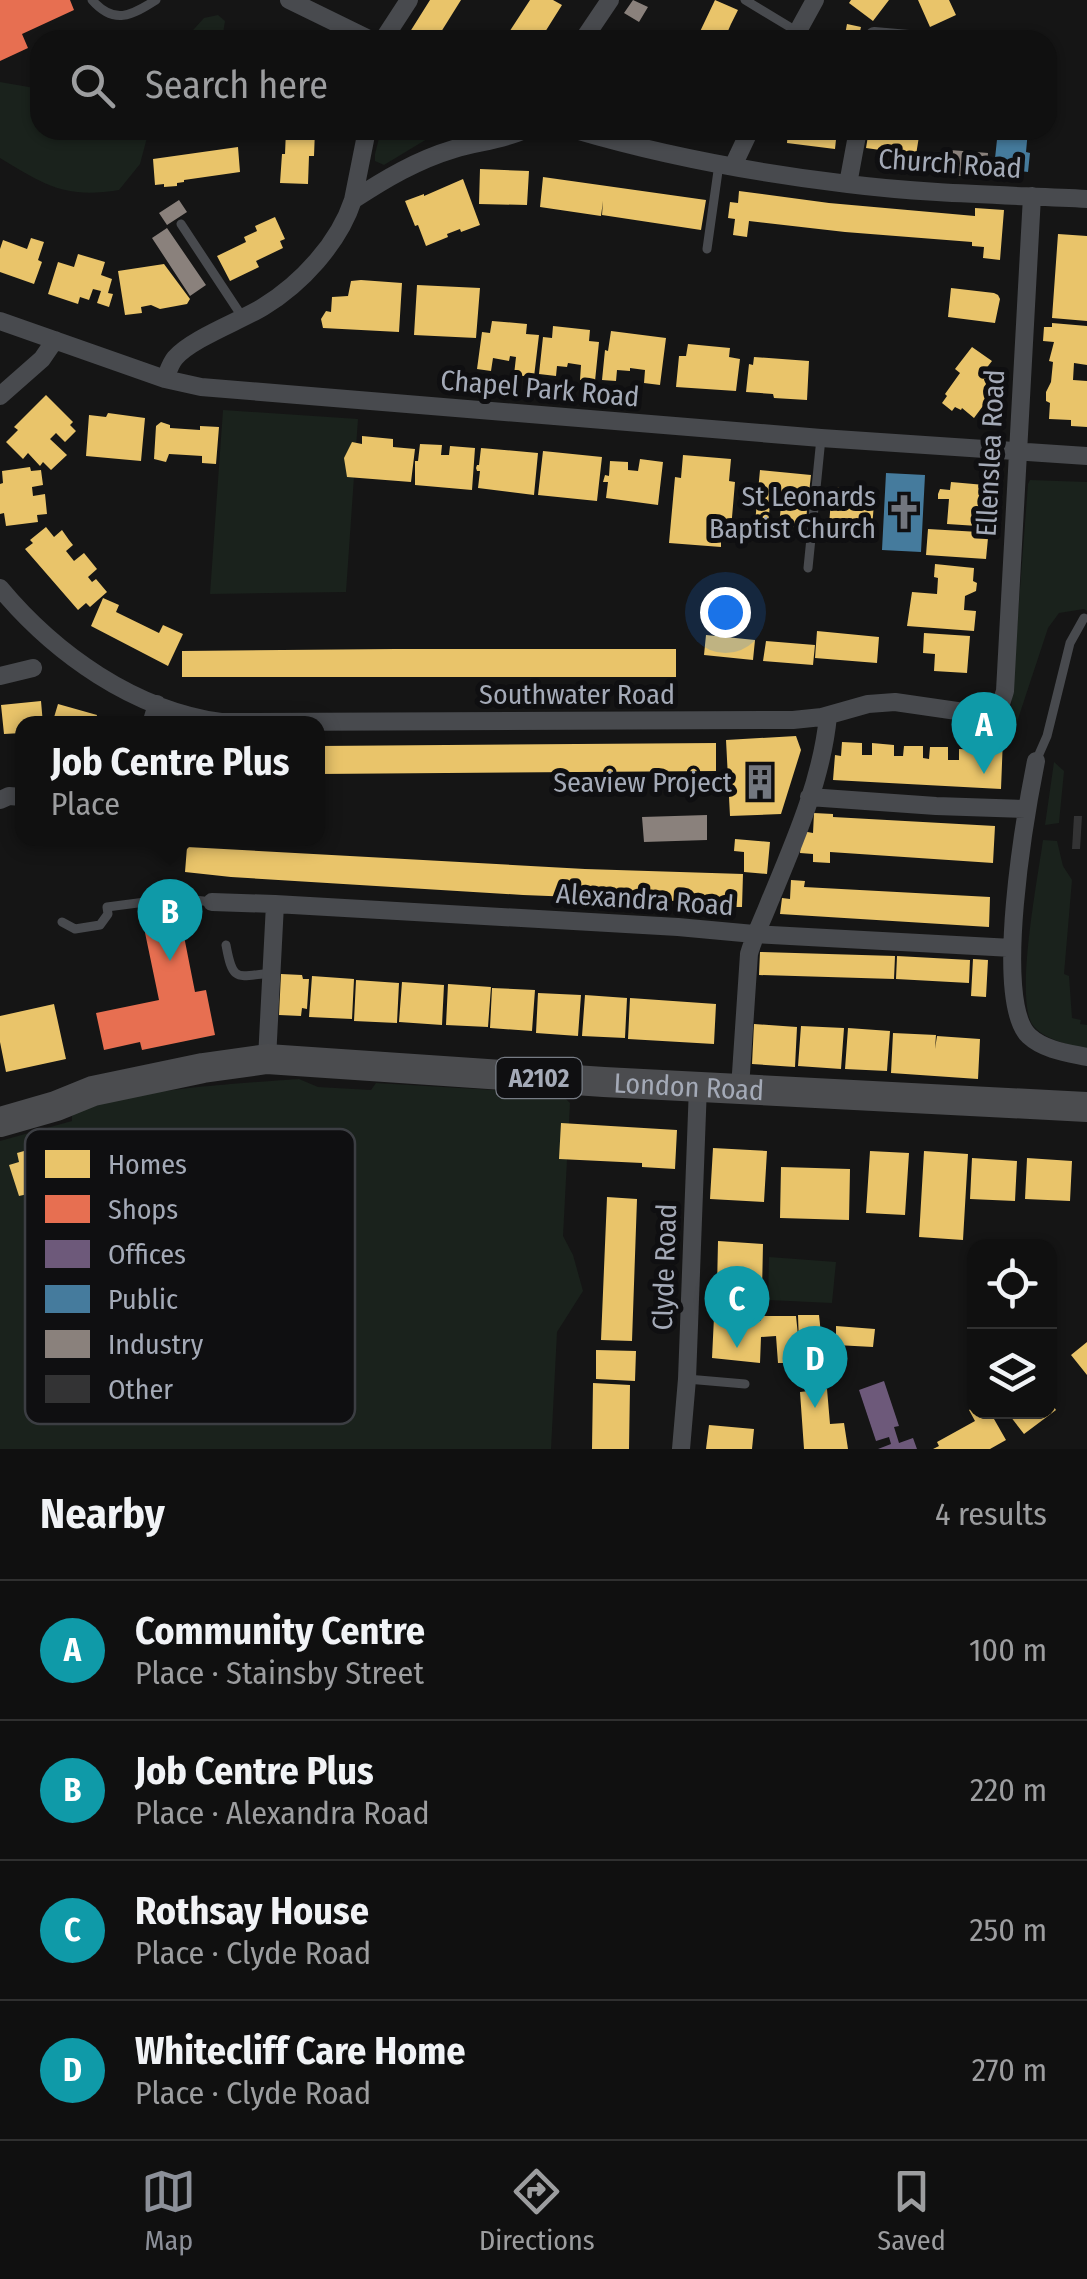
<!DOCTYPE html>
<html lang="en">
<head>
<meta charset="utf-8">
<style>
  :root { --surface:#101010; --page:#1e1e1e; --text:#f1f3f6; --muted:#9c9d9f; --line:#303030; --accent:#8c9099 }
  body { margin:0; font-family:"Fira Sans Condensed",sans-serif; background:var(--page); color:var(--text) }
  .controls { position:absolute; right:30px; bottom:30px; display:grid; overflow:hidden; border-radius:20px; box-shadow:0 2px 8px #0004 }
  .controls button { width:90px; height:90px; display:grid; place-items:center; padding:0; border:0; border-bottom:2px solid var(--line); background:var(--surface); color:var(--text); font:50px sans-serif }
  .you { position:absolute; left:725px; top:612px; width:35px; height:35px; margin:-25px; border:8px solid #fff; border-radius:50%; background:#1a73e8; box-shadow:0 0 0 15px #1a73e833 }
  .badge { display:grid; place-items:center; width:65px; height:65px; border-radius:50%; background:var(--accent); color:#fff; font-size:32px; font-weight:700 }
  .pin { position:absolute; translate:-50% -82px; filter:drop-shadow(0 2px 5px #0008) }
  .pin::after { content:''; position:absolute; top:52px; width:35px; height:30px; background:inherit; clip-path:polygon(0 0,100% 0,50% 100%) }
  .popup { position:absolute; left:15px; top:716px; width:310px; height:130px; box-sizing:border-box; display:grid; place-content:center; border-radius:20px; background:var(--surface); filter:drop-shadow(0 2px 8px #0005); font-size:32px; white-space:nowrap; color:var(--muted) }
  .popup b { font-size:38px; color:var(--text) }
  .popup::after { content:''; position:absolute; left:50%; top:100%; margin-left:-20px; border:20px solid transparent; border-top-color:var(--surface) }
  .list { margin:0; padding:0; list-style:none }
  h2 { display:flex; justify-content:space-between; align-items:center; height:130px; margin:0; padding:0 40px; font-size:42px }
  h2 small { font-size:32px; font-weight:400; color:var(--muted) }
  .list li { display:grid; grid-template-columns:65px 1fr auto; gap:30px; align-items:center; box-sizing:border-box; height:140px; padding:0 40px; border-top:2px solid var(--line) }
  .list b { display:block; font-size:38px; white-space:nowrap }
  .list p { margin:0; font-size:32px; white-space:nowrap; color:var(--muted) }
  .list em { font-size:32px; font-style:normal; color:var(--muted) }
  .icon { flex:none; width:55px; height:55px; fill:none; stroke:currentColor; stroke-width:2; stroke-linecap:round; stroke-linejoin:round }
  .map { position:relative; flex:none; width:1087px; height:1449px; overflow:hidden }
  .search { position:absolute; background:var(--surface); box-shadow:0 2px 8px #0004; left:30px; right:30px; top:30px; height:110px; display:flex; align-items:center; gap:25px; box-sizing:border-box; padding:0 35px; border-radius:30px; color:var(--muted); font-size:38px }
  .sheet { height:690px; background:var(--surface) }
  nav { display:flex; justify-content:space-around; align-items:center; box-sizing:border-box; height:140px; border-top:2px solid var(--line); background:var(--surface); font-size:28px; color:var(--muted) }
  nav a { display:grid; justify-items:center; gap:5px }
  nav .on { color:var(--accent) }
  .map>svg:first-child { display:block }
</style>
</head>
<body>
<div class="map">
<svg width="1087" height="1449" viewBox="0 0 1087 1449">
  <rect width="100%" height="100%" fill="#151515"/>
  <path fill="#1a221c" d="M218 15 225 21 222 40H184L204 18Z
    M0 82 40 89V130H149L140 164 119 190C65 199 45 185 0 158Z
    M381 130H456L427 139 384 165 375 161V154Z
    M223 410 358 419 346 592 210 594Z
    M1030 480 1087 482V611L1084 609 1059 613 1048 628 1015 728 1011 726 1010 720 1028 484Z
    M1054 762 1064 771 1059 823 1045 825Z
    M1043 840 1057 841 1063 866 1072 880 1064 974 1069 976 1072 1018 1081 1020 1080 1024 1087 1025V1050C1070 1045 1042 1039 1032 1024 1015 995 1038 877 1043 840Z
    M299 1079 318 1087 371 1090 376 1083 561 1094 570 1103 563 1236 573 1255 583 1291 557 1332 551 1449H0V1141L72 1121V1116C96 1091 258 1082 299 1079Z
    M769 1257 836 1262 832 1303 768 1300Z"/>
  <path fill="#e9c46a" d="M430 0H461L436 40H415L408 35Z
    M530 0H553L562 5 540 40H504Z
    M715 0 738 10 731 24 724 40H696Z
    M851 0H889L873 21 849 3Z
    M918 0H949L956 15 930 27Z
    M847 24 861 27 858 40H844Z
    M286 130H315L314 156H309L308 184 280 183 282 154H285Z
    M788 130H837L835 149 787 143Z
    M869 130H920L916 155 866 148Z
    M238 147 240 172 184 180V182L177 183V186L164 187V184L155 185 153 159Z
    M480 169 529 171 527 205 479 204Z
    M543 177 706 200 701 230 602 215 603 201 601 216 540 207Z
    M463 179 480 225 461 232 460 229 447 234 448 237 426 246 418 225 415 226 405 201 424 194V196Z
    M739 191 829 203 975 216V208L1004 210 1000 260 983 258 984 247 972 246V242L845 232 749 221 747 237 733 235 735 219 728 218 730 202 738 203Z
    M275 217 285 239 280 241 283 248 256 261 259 267 230 281 217 256 246 242 244 237 257 231 255 226Z
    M1058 234 1087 236V321L1052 318Z
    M31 238 44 242 38 260 42 262 34 284 0 272V249L3 240 27 249Z
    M78 254 105 262 101 275 112 279 108 293 113 294 109 307 97 303 101 291 93 289 89 300 80 297 78 304 48 294 58 262 74 267Z
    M164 264 190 299 187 304 160 309 151 305 141 307 142 313 125 315 118 271Z
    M361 280 402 283 399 332 323 328 321 319 326 311 331 312 332 297 348 296 351 281Z
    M417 285 480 288 476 338 414 335Z
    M951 288 994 293 998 295 1000 299 995 323 948 317Z
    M492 321 527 324 526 334 539 335 534 377 514 375 516 357 510 356 509 361 493 358 491 371 477 369 482 332 490 333Z
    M1052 323 1087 326V365L1074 363 1073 380 1087 381V427L1071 426V420L1049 419 1050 403 1046 401V392L1051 382 1053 362 1049 361 1054 342 1043 341 1044 327H1052Z
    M553 326 590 330 589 341 599 342 595 381 580 380 581 365 568 363 567 367 557 366 556 376 539 374 543 337 552 338Z
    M611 331 666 338 660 385 644 383 645 370 630 368V371L617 370 616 381 602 380 605 350 608 351Z
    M688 344 730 348 729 357 740 359 736 391 676 387 679 356H686Z
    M972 347 992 361 985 370 989 372 985 378 997 387 974 418 962 408 961 410 955 407 952 411 942 403 947 396 945 394 960 373 955 369Z
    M754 357 809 361 807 400 774 398 773 394 746 392 749 364 753 365Z
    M46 395 73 422 70 425 76 431 65 442 56 433 50 439 67 455 51 470 43 462 40 466 28 453 23 459 6 442 18 430 14 427Z
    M108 413 145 418 141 461 86 456 89 415 106 417Z
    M161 422 170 425V428L200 430V426L219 427 216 464 202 463V456L186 455 169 454 166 462 154 459 156 426Z
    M362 436 393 439V447L415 449 411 482 347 477 344 458 352 442 362 444Z
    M420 444 442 445 441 455H449L450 446 475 448 472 490 415 485V461H418Z
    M481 448 538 453 534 495 478 488 480 471H477L476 468 477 465H479Z
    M543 451 602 457 597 501 538 495Z
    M683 455 731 459 729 481 735 482 730 541H721V547L669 543 675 477 681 478Z
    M640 459 663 462 658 505 606 498 608 482H603L605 475 609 476 610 461 628 462V470L638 471Z
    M30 467 31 471 41 470 43 485 32 487 33 496 45 494 47 514 37 515 38 522 6 526 4 513 0 514V484L3 483 2 471Z
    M760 470 811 475 805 528 779 526 782 495 771 494 768 525 755 523Z
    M951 482 996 486 993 527 947 524 949 499H938V494L940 489 950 490Z
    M832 487 875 492 871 539 855 538 856 524 850 523H847L846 539 828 538Z
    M46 527 54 537 62 530 69 540 73 545 66 551 74 561 84 553 97 569 88 577 92 582 96 579 107 592 90 607 86 603 78 610 25 549 33 543 30 540Z
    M928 529 979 532 978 537 988 538 986 559 926 555Z
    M935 564 974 568 973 581 977 583 976 591 965 596 964 610 976 611 974 631 907 626 912 592 937 594 938 578 934 577Z
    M103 598 119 605 116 612 159 633 163 625 183 634 168 666 91 626Z
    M817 631 879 637 877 663 815 658Z
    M924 633 970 636 967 673 934 671 935 654 923 653Z
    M706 635 755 640 753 660 704 655Z
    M766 641 815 645 813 665 763 661Z
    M396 649H676V677H182V651Z
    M41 701 43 724H22V733L4 734 1 705Z
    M58 704 97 715 95 724H52Z
    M796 736 801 750 781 814 730 816 726 740Z
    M984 737 1003 738 1001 789 833 780 835 755 841 756 842 742 862 743V755H872V743L894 745V756H903L904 746H923V758L929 759 930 747H948V760H959V749L979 750 978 761H982Z
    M716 743V771L318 774V746Z
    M814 813 833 814V817L995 826 993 863 830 852V863L813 862V854L800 853 802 831 813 833Z
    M735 839 770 842 767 874 744 872V852L734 851Z
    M187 847 585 869 743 874 742 907H726V903L523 895 231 877 185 872Z
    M791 880 805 881 804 887 990 897 989 927 780 914 782 898 790 899Z
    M760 952 895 956 894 979 759 975Z
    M897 956 970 960 969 983 896 979Z
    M973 959 988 960 986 997 971 996Z
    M281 974 302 975 303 979H309L307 1009 302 1008 301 1016 279 1015Z
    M312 976 354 979 352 1019 309 1017Z
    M356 980 399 983 397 1023 354 1021Z
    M402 982 444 985 442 1025 399 1022Z
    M448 984 491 987 488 1027 446 1025Z
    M492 988 535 990 532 1031 490 1028Z
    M538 993 581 995 578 1036 536 1033Z
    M585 995 627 998 625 1038 582 1036Z
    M630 998 716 1004 714 1044 628 1039Z
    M54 1004 66 1059 6 1072 0 1042V1016Z
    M754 1024 797 1027 795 1067 752 1064Z
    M801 1026 844 1028 841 1069 798 1066Z
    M848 1028 890 1031 887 1071 845 1069Z
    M893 1033 936 1035 935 1049 937 1036 980 1039 978 1079 891 1073Z
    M561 1123 677 1130 675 1169 642 1167V1163L559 1159Z
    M713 1148 767 1151 764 1202 710 1199Z
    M31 1149 33 1156 45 1153 49 1169 44 1170 48 1185 39 1187 41 1191 19 1196 9 1165 19 1162 17 1153Z
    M870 1151 909 1153 905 1215 866 1213Z
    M924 1151 968 1154 963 1240 919 1237Z
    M972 1158 1017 1161 1015 1201 970 1199Z
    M1027 1158 1072 1161 1070 1201 1025 1199Z
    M781 1167 850 1169 849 1220 780 1218Z
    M607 1197 637 1199 632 1341 601 1340Z
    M718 1241 763 1244 762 1292 717 1289Z
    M798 1315H819L823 1352H813V1361H801L800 1354H790V1363H778L776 1336 761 1337 760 1363 712 1358 714 1317 761 1321V1316H796L799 1345Z
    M836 1326 875 1329 873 1347 836 1345Z
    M1087 1342V1375L1071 1355Z
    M596 1350 636 1351 635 1381 596 1379Z
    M593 1383 630 1385 629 1449H592Z
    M827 1389 830 1424 844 1423 848 1449H804L800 1392Z
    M1050 1401 1056 1410 1024 1434 1007 1412H1050Z
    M974 1407V1412H990L1006 1440 990 1449H933L939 1446 937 1442 975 1421 969 1410Z
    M709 1425 754 1429 752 1449H706Z"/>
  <path fill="#e76f51" d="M0 0H70L74 10 22 34 28 48 0 61Z
    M180 916 195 992 206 990 215 1035 142 1050 140 1042 104 1050 96 1013 159 1000 143 923Z"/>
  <path fill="#6d597a" d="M884 1381 899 1426 894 1427 899 1443 913 1438 917 1449H878L891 1444 889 1437 876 1441 859 1390Z"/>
  <path fill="#457b9d" d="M998 130H1028L1026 152 1030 153 1028 172 994 168Z
    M886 473 925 475 921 552 882 550Z"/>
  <path fill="#8a817c" d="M633 0 648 7 639 22 624 13Z
    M950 150 988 153 986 178 948 175Z
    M179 200 187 212 167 225 159 213Z
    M167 228 206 285 190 296 152 238Z
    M707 815V840L644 842 642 817Z"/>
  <path fill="#333334" d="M1074 816H1082L1080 849H1072Z"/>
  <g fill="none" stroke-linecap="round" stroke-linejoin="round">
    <path stroke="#484a4e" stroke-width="9" d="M92 0C114 25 131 16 156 0
      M745 0 798 32
      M181 224 243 318
      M707 249 719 164
      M808 568 821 438
      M1036 761 1047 736 1070 643 1084 618
      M62 922 75 929 100 925 108 914 107 907 176 898 212 902
      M226 945C233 984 237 976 272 973
      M687 1379 745 1384"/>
    <path stroke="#484a4e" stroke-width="18" d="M289 0 371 40
      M383 40 409 0
      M583 40 610 0
      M793 40 815 0
      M873 40 874 36 920 40
      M576 130C664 156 757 173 848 184 927 194 1008 195 1087 199
      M733 166 750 130
      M848 184 858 130
      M353 200 367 130
      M0 321 165 379 201 387 821 438 1087 456
      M165 379C168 372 170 364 175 358 191 339 240 321 263 307 301 284 339 243 353 200 385 179 417 160 454 149 477 142 503 140 524 130
      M0 396 42 359 55 340
      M0 588C55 654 134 710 221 722L793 720 822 717 868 704 895 702 964 712 991 714 1000 707 1005 691 1032 196
      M0 676 33 668
      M151 724 157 704
      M1036 761C1026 811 992 1001 1029 1036 1044 1050 1068 1053 1087 1057
      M809 797 936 806 1026 809
      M0 800 9 796 22 797
      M212 902 275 904 678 927 754 934 1012 948
      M267 1059 275 904
      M740 1088 749 954C754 936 762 921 769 903 794 843 822 780 828 716
      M681 1449 687 1379 698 1086"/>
    <path stroke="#4b4c4f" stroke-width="30" id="s1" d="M0 1122 56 1106 93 1091 203 1068 267 1059 604 1082 1087 1107"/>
  </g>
  <defs>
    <symbol id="church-bare" viewBox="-9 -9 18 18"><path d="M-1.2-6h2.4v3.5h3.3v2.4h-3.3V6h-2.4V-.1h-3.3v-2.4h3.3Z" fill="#72767e" stroke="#0f0f11" stroke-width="2.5" paint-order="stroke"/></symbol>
    <symbol id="building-bare" viewBox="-9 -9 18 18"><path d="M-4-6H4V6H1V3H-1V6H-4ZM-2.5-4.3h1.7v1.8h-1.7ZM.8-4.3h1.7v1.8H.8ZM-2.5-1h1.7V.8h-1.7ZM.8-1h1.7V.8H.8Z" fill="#72767e" stroke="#0f0f11" stroke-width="2.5" paint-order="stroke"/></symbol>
  </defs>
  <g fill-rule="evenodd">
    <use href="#church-bare" x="879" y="487" width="50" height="50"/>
    <use href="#building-bare" x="735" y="757" width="50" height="50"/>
  </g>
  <g text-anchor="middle" stroke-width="10" stroke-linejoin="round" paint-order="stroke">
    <rect fill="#0f0f11" stroke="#777c85" stroke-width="2.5" x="496.5" y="1058" width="85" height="40" rx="8"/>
    <g font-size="25" font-weight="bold" fill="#a4aab7">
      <text x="539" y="1087">A2102</text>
    </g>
    <g font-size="28" fill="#a4aab7" stroke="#0f0f11">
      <text transform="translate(950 163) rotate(4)" y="10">Church Road</text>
      <text transform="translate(540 388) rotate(5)" y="10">Chapel Park Road</text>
      <text transform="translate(990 453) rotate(-87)" y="10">Ellenslea Road</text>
      <text x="577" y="704">Southwater Road</text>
      <text transform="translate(645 899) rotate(4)" y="10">Alexandra Road</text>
      <text dy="10" stroke="none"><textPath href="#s1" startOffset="698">London Road</textPath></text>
      <text transform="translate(664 1267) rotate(-88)" y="10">Clyde Road</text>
    </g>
    <g font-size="28" fill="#a4aab7" stroke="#0f0f11" text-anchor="end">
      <text x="876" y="506">St Leonards<tspan x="876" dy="32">Baptist Church</tspan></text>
      <text x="732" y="792">Seaview Project</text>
    </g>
  </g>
  <rect x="25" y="1129" width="330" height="295" rx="15" fill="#0f0f11" stroke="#3c3e43" stroke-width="2.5"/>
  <rect x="45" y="1150" width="45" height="28" fill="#e9c46a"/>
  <rect x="45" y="1195" width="45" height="28" fill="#e76f51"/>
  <rect x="45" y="1240" width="45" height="28" fill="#6d597a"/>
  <rect x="45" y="1285" width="45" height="28" fill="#457b9d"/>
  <rect x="45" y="1330" width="45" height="28" fill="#8a817c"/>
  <rect x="45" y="1375" width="45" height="28" fill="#333334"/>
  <g font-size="28" fill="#a4aab7">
    <text x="108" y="1174">Homes</text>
    <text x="108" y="1219">Shops</text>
    <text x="108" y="1264">Offices</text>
    <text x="108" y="1309">Public</text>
    <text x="108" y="1354">Industry</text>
    <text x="108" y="1399">Other</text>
  </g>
</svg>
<div class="controls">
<button><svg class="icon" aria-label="locate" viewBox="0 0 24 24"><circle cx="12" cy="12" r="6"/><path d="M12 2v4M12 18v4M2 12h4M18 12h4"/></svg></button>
<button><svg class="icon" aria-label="layers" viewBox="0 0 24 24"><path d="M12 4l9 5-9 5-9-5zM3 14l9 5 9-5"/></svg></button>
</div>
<div class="you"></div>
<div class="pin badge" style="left:984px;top:774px;background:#0f9aa8">A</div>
<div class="pin badge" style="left:170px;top:961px;background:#0f9aa8">B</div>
<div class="popup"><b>Job Centre Plus</b>Place</div>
<div class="pin badge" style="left:737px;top:1348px;background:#0f9aa8">C</div>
<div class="pin badge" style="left:815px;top:1408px;background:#0f9aa8">D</div>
<div class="search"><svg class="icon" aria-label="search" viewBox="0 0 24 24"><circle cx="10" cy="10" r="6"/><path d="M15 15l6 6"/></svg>Search here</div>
</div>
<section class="sheet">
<h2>Nearby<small>4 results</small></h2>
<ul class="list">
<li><span class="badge" style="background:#0f9aa8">A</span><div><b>Community Centre</b><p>Place · Stainsby Street</p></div><em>100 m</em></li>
<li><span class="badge" style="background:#0f9aa8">B</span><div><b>Job Centre Plus</b><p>Place · Alexandra Road</p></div><em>220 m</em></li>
<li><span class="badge" style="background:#0f9aa8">C</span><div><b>Rothsay House</b><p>Place · Clyde Road</p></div><em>250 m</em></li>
<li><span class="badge" style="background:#0f9aa8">D</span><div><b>Whitecliff Care Home</b><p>Place · Clyde Road</p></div><em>270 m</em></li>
</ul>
</section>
<nav>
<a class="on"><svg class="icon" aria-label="map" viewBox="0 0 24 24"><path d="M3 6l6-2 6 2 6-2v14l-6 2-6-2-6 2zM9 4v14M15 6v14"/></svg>Map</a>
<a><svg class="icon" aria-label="directions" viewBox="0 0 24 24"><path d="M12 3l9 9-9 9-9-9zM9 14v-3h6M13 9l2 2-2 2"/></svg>Directions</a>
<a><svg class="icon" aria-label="saved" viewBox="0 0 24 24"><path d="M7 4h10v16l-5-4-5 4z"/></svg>Saved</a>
</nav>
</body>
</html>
